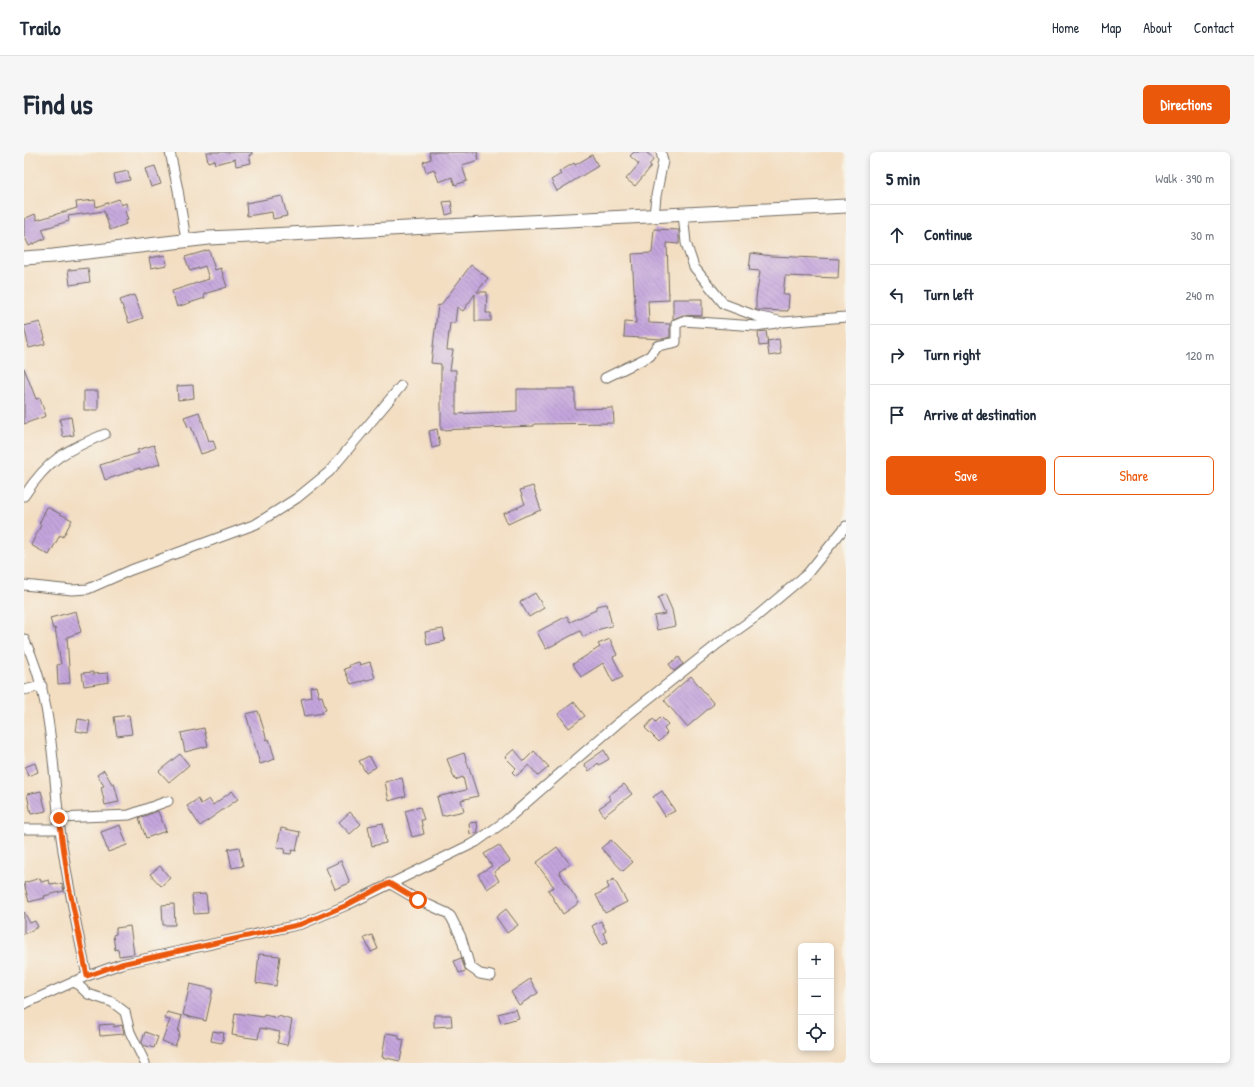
<!DOCTYPE html>
<html lang="en">
<head>
<meta charset="utf-8">
<style>
  :root { --surface:#fff; --page:#f6f6f7; --text:#1f2937; --muted:#747a83; --line:#e0e1e3; --accent:#ea580c }
  body { margin:0; font-family:"Patrick Hand",sans-serif; background:var(--page); color:var(--text) }
  .controls { position:absolute; right:12px; bottom:12px; display:grid; overflow:hidden; border-radius:6px; box-shadow:0 2px 6px #0003 }
  .controls button { width:36px; height:36px; display:grid; place-items:center; padding:0; border:0; border-bottom:1px solid var(--line); background:var(--surface); color:var(--text); font:20px sans-serif }
  .stop { position:absolute; width:12px; height:12px; margin:-9px; border:3px solid #ea580c; border-radius:50%; background:#fff }
  .stop.end { background:#ea580c; border-color:#fff; box-shadow:0 1px 4px #0008 }
  .list { margin:0; padding:0; list-style:none }
  h2 { display:flex; justify-content:space-between; align-items:center; height:52px; margin:0; padding:0 16px; font-size:17px }
  h2 small { font-size:13px; font-weight:400; color:var(--muted) }
  .list li { display:grid; grid-template-columns:26px 1fr auto; gap:12px; align-items:center; box-sizing:border-box; height:60px; padding:0 16px; border-top:1px solid var(--line) }
  .list b { display:block; font-size:15px; white-space:nowrap }
  .list em { font-size:13px; font-style:normal; color:var(--muted) }
  .actions { display:flex; gap:8px; padding:12px 16px }
  .actions a { flex:1; padding:9px 0; border:1px solid var(--accent); border-radius:6px; text-align:center; font-size:14px; color:var(--accent) }
  .actions .main { background:var(--accent); color:#fff }
  .icon { flex:none; width:22px; height:22px; fill:none; stroke:currentColor; stroke-width:2; stroke-linecap:round; stroke-linejoin:round }
  .map { position:relative; flex:none; width:822px; height:911px; overflow:hidden; border-radius:6px }
  header { display:flex; align-items:center; gap:24px; box-sizing:border-box; height:56px; padding:0 20px; background:var(--surface); border-bottom:1px solid var(--line) }
  header strong { font-size:19px }
  nav { display:flex; gap:22px; margin-inline-start:auto; font-size:14px }
  .intro { display:flex; align-items:center; justify-content:space-between; box-sizing:border-box; height:96px; padding:0 24px }
  h1 { margin:0; font-size:28px }
  .button { padding:10px 18px; border-radius:6px; background:var(--accent); color:#fff; font-size:14px; font-weight:700 }
  main { display:flex; gap:24px; padding:0 24px }
  aside { flex:1; background:var(--surface); border-radius:6px; box-shadow:0 2px 6px #0003 }
  .map>svg:first-child { display:block }
</style>
</head>
<body>
<header>
<strong>Trailo</strong>
<nav><a>Home</a><a>Map</a><a>About</a><a>Contact</a></nav>
</header>
<div class="intro"><h1>Find us</h1><a class="button">Directions</a></div>
<main>
<div class="map">
<svg width="822" height="911" viewBox="0 0 822 911">
  <defs>
    <pattern id="building-back-hatch" width="6" height="6" patternUnits="userSpaceOnUse"><rect width="6" height="6" fill="#c4a5dd"/><path d="M-1 5l2 2M0 0l6 6M5-1l2 2" fill="none" stroke="#9f87b3"/></pattern>
  </defs>
  <rect width="100%" height="100%" fill="#f7f3e8"/>
  <filter id="ink" filterUnits="userSpaceOnUse"><feTurbulence type="fractalNoise" baseFrequency=".025" numOctaves="2"/><feDisplacementMap in="SourceGraphic" scale="8" xChannelSelector="R" yChannelSelector="G"/><feConvolveMatrix kernelMatrix="1 2 1 2 8 2 1 2 1" color-interpolation-filters="sRGB"/></filter>
  <filter id="wash" filterUnits="userSpaceOnUse"><feTurbulence type="fractalNoise" baseFrequency=".012" numOctaves="4" result="noise"/><feDisplacementMap in="SourceGraphic" scale="16" xChannelSelector="R" yChannelSelector="G"/><feGaussianBlur stdDeviation="0.9" result="paint"/><feColorMatrix in="noise" values="0 0 0 0 0 0 0 0 0 0 0 0 0 0 0 0 0 1.4 0 .05"/><feComposite in="paint" operator="in"/></filter>
  <g filter="url(#wash)">
    <rect width="100%" height="100%" fill="#f3dec2"/>
    <g id="blocks">
      <path fill="url(#building-back-hatch)" d="M182 0H228V2L225 3 227 11 212 14 211 7 191 12 190 8 184 10Z
        M405 0H453L455 8 438 13 443 29 431 33 428 25 415 30 410 17 402 20 399 10 407 7Z
        M610 0H622L630 7 625 13 627 15 611 34 602 27 615 12 606 4Z
        M568 3 574 14 533 39 527 28 537 22 535 20 550 11 551 13Z
        M131 14 137 32 127 35 121 17Z
        M104 19 106 28 92 31 90 22Z
        M258 44 263 64 249 67 248 60 223 64 222 51Z
        M95 47 97 53 102 51 104 58 101 59 104 68 101 69 102 72 86 78 80 59 44 64 45 69 18 77 22 86 5 94 0 83V67L11 62 13 68 53 56 52 50 71 48 72 55Z
        M427 49 429 61 422 63 419 50Z
        M630 77 655 78V92L643 91 645 148 624 149 625 171 646 172V185L639 187 600 185 601 170 612 171 608 102 628 101Z
        M185 98 191 118 197 116 203 135 180 142 181 146 153 155 148 139 185 127 181 114 166 119 161 105Z
        M727 101 747 104 815 107 814 126 761 124 759 143H765L764 159 734 158H732V146L736 119 725 118Z
        M141 103 143 113 127 116 125 106Z
        M447 113 464 126 453 140H463L462 161H467V169H451V142L439 159 433 155 431 171H426L423 198H429L426 218H432V262L493 259V237H551V257L589 256 590 271 510 272V274L417 278V212L407 211 414 153 416 154Z
        M64 116 66 130 46 133 44 118Z
        M110 143 119 166 105 171 96 148Z
        M649 147H678V164L659 163 649 167Z
        M16 170 21 186H20L21 192 5 196 0 174Z
        M742 179 744 193 735 194 734 180Z
        M755 187 757 202 745 204 743 189Z
        M0 216 12 247 16 246 22 264 0 272Z
        M169 233 170 246 154 248 153 234Z
        M60 239H74V258H60Z
        M175 260 185 289 189 288 192 297 177 302 167 274 164 275 160 265Z
        M47 265 50 283 39 285 36 267Z
        M413 277 416 294 408 296 405 279Z
        M130 293 136 312 116 318V316L81 328 76 313 115 301 113 298Z
        M509 334 517 358 501 364 484 372 479 362 501 352 496 338Z
        M23 355 48 368 39 385 36 383 25 403 7 393 17 373 15 372Z
        M511 441 520 456 505 465 496 450Z
        M641 442 648 458 651 474 633 478 630 464 641 462 634 446Z
        M583 452 588 474 576 477 559 485 556 479 522 497 513 480 543 464 546 470 572 458V454Z
        M52 459 57 480 43 485 46 531 34 532 33 513 37 512 31 476 29 477 26 466Z
        M419 477 421 489 403 493 401 480Z
        M586 487 593 503 589 505 599 525 589 530 579 511 557 525 549 512 576 495 574 492Z
        M655 505 659 512 650 519 645 512Z
        M335 510 336 513 346 510 351 526 327 532 320 517 326 515 325 513Z
        M69 520V522L84 521 85 530 60 534 58 521Z
        M667 524 690 552 663 575 640 548Z
        M292 534 295 545 298 544 302 558 298 559 299 561 281 564 277 547 287 545 286 535Z
        M550 550 561 564 545 576 534 562Z
        M234 559 243 588 245 587 251 607 236 612 222 562Z
        M105 563 108 582 93 584 90 565Z
        M637 565 644 572 640 577 643 581 635 590 621 576 629 567 632 570Z
        M54 567 66 569 64 581 52 579Z
        M180 576 184 594 161 600 157 581Z
        M490 597 500 609 510 599 525 615 514 624 505 613 492 624 488 620 492 616 481 605Z
        M580 598 585 607 575 613 574 611 565 619 560 612Z
        M440 601 454 644 437 648 440 659 418 664 413 645 442 638 439 625 431 628 423 607Z
        M156 602 165 613 145 630 135 619Z
        M345 604 352 615 342 621 335 609Z
        M11 611 14 620 4 624 1 615Z
        M80 618 88 632 90 631 95 650 81 653 77 635 80 634 73 623Z
        M378 626 382 644 365 649 361 630Z
        M600 632 608 642 580 664 575 656 587 648 584 644Z
        M17 639 22 659 7 662 3 642Z
        M208 639 214 647 176 674 163 654 174 647 177 652 185 647 189 653Z
        M638 639 651 659 641 664 629 645Z
        M396 655 400 668H397L400 682 388 685 381 659Z
        M134 659 142 679 122 686 115 666Z
        M326 660 337 672 326 682 315 670Z
        M453 670 454 681 446 682 445 671Z
        M359 671 362 691 348 694 344 674Z
        M96 673 103 693 84 700 77 680Z
        M257 676 276 680 272 699 268 698 267 702 260 701 261 697 253 695Z
        M587 688 609 710 599 719 577 696Z
        M475 693 486 709 470 720 475 729 463 737 454 722 468 714 460 702Z
        M215 695 219 714 208 716 204 697Z
        M533 695 546 712 535 720 555 751 539 762 524 738 530 735 512 711Z
        M317 709 326 731 311 737 302 716Z
        M136 714 146 726 137 734 126 722Z
        M16 726 17 730 25 728 26 732 33 731V733L38 731 40 739 20 744 21 746 5 750 0 731Z
        M590 727 603 750 581 761 572 743 585 736 583 731Z
        M182 742 184 761 170 762 168 743Z
        M150 752 151 773H139L138 753Z
        M482 757 494 773 483 781 472 765Z
        M0 760 6 771 11 769 14 775 0 782Z
        M577 769 582 779 579 781 584 790 578 793 568 774Z
        M106 774 110 802 95 804 94 797 91 798 89 783 92 782V776Z
        M348 783 354 797 347 800 340 786Z
        M235 802 256 804 252 834 232 831Z
        M437 806 442 819 435 821 430 809Z
        M506 827 514 841 495 853 487 840Z
        M166 832 189 837 182 869 159 863Z
        M492 857 495 866 477 871 474 862Z
        M143 860 158 864 154 880 156 881 151 894 138 889 146 868 141 867Z
        M211 861 239 865 240 863 254 866V864L268 868 263 893 253 891 256 880 236 876 234 887 208 883Z
        M410 863H427L428 874 410 875Z
        M90 872V875L98 873 100 882 76 884 75 873Z
        M189 879 200 881 198 891 187 889Z
        M121 880 134 885 130 896 119 893 118 890Z
        M362 881 375 883V887L380 888 376 909 358 905Z"/>
    </g>
  </g>
  <g filter="url(#ink)">
    <use href="#blocks" fill-opacity="0" stroke="#716a60" stroke-width="1"/>
    <g fill="none" stroke-linecap="round" stroke-linejoin="round">
      <defs>
        <path id="street" d="M146 0 154 38 162 88
          M659 62 662 91 670 115 700 152 732 164 759 170 822 165
          M630 64 632 44 639 9 637 0
          M581 226 626 204 633 194 652 190V172L659 169 732 174 752 171
          M0 344C25 306 41 299 81 282
          M0 433 48 438 64 437 107 418 232 372 273 346 305 320 377 234
          M0 487C29 545 28 614 36 677 42 726 53 775 63 824
          M0 538 18 534
          M35 666 105 663 144 649
          M0 677H36
          M365 731 394 748 423 761 427 765 437 785 446 815 456 822 467 824
          M50 829 64 842 88 850 101 860 106 880 121 911
          M0 852 63 824 97 812 278 772 323 753 452 690 480 670 594 571 695 491 733 464 783 422 822 374"/>
        <path id="secondary" d="M0 106 29 104 185 86 822 54"/>
      </defs>
      <use href="#street" stroke="#716a60" stroke-width="11"/>
      <use href="#secondary" stroke="#716a60" stroke-width="15"/>
      <use href="#street" stroke="#fff" stroke-width="9"/>
      <use href="#secondary" stroke="#fff" stroke-width="13"/>
    </g>
  </g>
  <g fill="none" stroke-linecap="round" stroke-linejoin="round" filter="url(#ink)">
    <path stroke="#ea580c" stroke-width="5" d="M35 666 44 729 63 824 97 812 278 772 323 753 365 731 394 748"/>
  </g>
</svg>
<div class="controls">
<button>+</button>
<button>−</button>
<button><svg class="icon" aria-label="locate" viewBox="0 0 24 24"><circle cx="12" cy="12" r="6"/><path d="M12 2v4M12 18v4M2 12h4M18 12h4"/></svg></button>
</div>
<div class="stop" style="left:394px;top:748px"></div>
<div class="stop end" style="left:35px;top:666px"></div>
</div>
<aside>
<h2>5 min<small>Walk · 390 m</small></h2>
<ul class="list">
<li><svg class="icon" aria-label="ahead" viewBox="0 0 24 24"><path d="M12 20V5M6 11l6-6 6 6"/></svg><div><b>Continue</b></div><em>30 m</em></li>
<li><svg class="icon" aria-label="left" viewBox="0 0 24 24"><path d="M17 20v-9H6M10 6l-5 5 5 5"/></svg><div><b>Turn left</b></div><em>240 m</em></li>
<li><svg class="icon" aria-label="right" viewBox="0 0 24 24"><path d="M7 20v-9h11M14 6l5 5-5 5"/></svg><div><b>Turn right</b></div><em>120 m</em></li>
<li><svg class="icon" aria-label="arrive" viewBox="0 0 24 24"><path d="M6 21V4h12l-3 4 3 4H6"/></svg><div><b>Arrive at destination</b></div></li>
</ul>
<div class="actions"><a class="main">Save</a><a>Share</a></div>
</aside>
</main>
</body>
</html>
